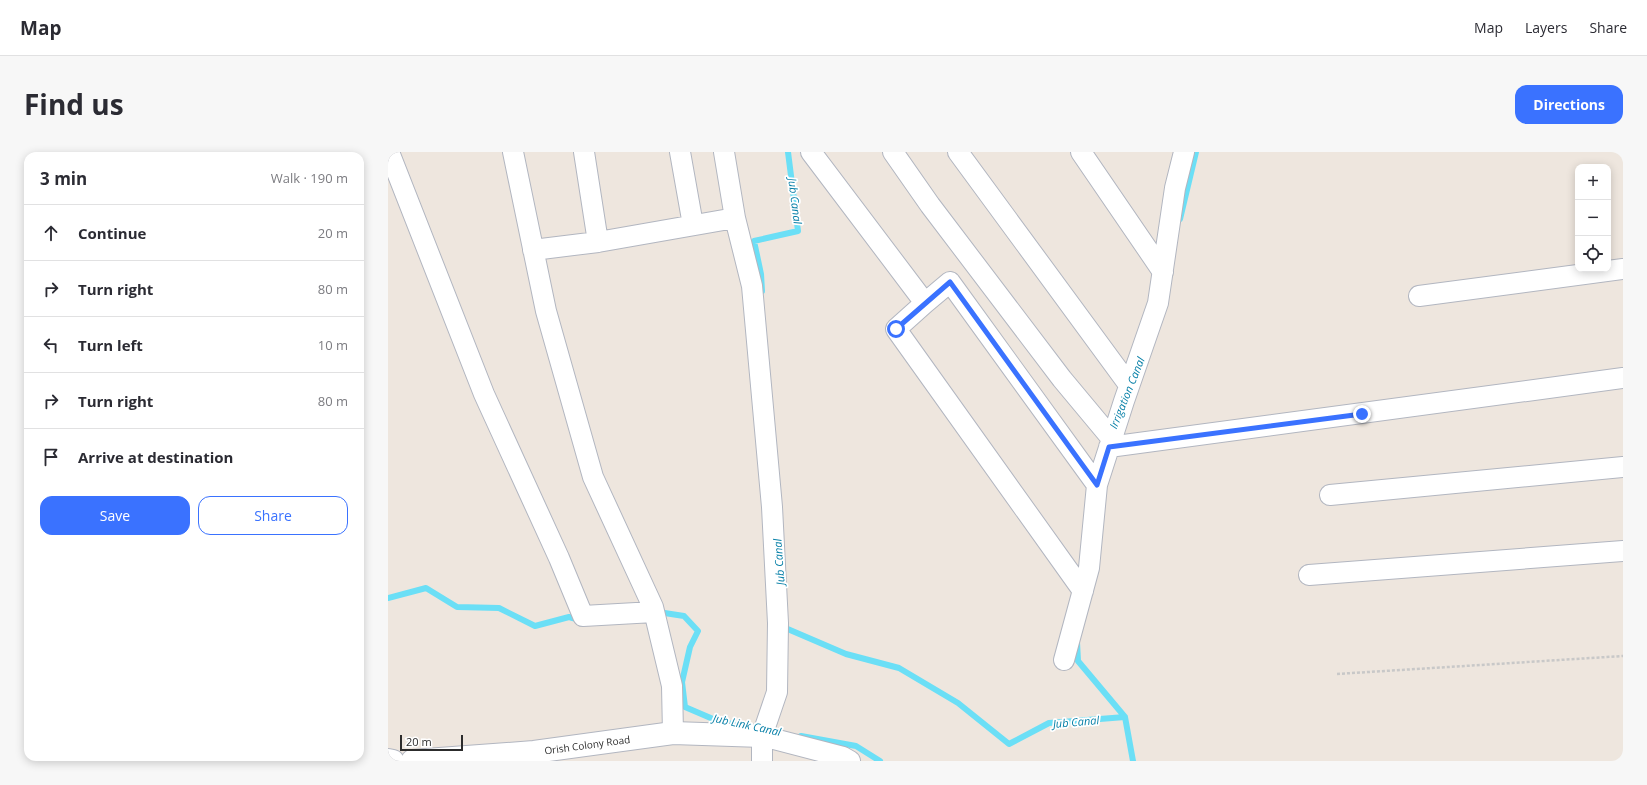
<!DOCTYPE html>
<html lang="en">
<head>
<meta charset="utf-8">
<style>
  :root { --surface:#fff; --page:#f7f7f7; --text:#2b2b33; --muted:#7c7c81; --line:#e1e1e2; --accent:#3a72ff }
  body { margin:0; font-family:"Open Sans",sans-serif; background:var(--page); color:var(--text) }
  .controls { position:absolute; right:12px; top:12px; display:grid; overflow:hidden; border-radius:8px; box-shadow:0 2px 10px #0003 }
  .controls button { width:36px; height:36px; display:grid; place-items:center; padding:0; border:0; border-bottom:1px solid var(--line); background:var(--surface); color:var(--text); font:20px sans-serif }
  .scale { position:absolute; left:12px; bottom:10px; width:63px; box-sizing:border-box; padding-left:4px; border:2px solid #2c2c2c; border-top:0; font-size:11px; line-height:14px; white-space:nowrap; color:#2c2c2c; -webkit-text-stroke:3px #fff; paint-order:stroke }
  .stop { position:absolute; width:12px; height:12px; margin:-9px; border:3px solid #3a72ff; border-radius:50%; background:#fff }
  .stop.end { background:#3a72ff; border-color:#fff; box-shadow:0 1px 4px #0008 }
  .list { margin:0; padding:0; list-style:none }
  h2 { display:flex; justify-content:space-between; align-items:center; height:52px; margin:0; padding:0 16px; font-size:17px }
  h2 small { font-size:13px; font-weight:400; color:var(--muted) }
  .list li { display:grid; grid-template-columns:26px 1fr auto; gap:12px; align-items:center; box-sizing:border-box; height:56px; padding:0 16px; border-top:1px solid var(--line) }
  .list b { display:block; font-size:15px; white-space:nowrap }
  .list em { font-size:13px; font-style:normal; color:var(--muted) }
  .actions { display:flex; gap:8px; padding:12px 16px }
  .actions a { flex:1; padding:9px 0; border:1px solid var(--accent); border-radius:12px; text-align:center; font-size:14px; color:var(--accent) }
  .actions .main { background:var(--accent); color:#fff }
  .icon { flex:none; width:22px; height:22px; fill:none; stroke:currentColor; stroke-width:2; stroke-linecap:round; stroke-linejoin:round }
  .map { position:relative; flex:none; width:1235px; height:609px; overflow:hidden; border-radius:12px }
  header { display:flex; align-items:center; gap:24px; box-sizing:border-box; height:56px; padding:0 20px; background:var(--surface); border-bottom:1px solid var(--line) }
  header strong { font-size:19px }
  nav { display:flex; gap:22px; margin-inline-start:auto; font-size:14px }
  .intro { display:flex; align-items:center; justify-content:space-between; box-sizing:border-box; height:96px; padding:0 24px }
  h1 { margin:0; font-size:28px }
  .button { padding:10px 18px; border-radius:12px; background:var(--accent); color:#fff; font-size:14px; font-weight:700 }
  main { display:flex; gap:24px; padding:0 24px }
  aside { flex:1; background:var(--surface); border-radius:12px; box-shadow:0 2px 10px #0003 }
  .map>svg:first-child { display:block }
</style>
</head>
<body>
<header>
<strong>Map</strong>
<nav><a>Map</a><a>Layers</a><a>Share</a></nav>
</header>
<div class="intro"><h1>Find us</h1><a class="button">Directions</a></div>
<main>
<aside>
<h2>3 min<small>Walk · 190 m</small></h2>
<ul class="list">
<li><svg class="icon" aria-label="ahead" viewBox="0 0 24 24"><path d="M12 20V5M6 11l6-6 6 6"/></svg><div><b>Continue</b></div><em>20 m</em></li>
<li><svg class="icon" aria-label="right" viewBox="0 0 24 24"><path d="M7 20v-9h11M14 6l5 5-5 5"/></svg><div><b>Turn right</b></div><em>80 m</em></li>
<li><svg class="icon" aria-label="left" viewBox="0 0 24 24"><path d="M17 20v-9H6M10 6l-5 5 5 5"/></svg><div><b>Turn left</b></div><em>10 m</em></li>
<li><svg class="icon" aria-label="right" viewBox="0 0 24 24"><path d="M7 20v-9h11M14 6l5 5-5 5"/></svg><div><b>Turn right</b></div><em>80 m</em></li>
<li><svg class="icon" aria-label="arrive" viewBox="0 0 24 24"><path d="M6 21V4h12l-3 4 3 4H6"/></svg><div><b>Arrive at destination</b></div></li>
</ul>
<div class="actions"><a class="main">Save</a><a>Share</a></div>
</aside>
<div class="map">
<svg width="1235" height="609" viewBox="0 0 1235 609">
  <rect width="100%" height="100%" fill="#eee6de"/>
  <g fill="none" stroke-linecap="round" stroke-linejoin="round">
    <path stroke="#6bdff6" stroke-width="6" d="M792 67 808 0
      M374 139 373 122 366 89 410 79 400 0
      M0 446 38 436 69 455 111 456 147 474 181 465 192 468
      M270 460 296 464 310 479 302 495 294 530 297 555 325 567 351 574
      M395 475 458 502 511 516 570 551 621 592 661 571 737 565
      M689 490 690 509 737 565 745 609
      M413 584 468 594 492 609"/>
    <defs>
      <path id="minor" d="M1 0 96 242 171 406 195 464 266 460
        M125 0 158 159 205 325 265 455 284 534 285 581
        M196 0 210 90
        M292 0 305 73
        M423 0 537 151 508 177 695 439
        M505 0 542 53 674 227 724 287
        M570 0 741 233
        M693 0 775 120
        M347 66 364 134 384 355 390 471 389 540 374 584V609
        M145 98 210 90 347 66 336 0
        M1031 144 1235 117
        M537 151 562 130 709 333
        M721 295 1235 226
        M942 343 1235 315
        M921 423 1235 399
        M676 508 701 416 709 333 736 249 770 151 787 36 796 0
        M374 584 455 605 462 609"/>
      <g id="tertiary">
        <path d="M0 608 5 609"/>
        <path id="s1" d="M24 609 146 600 285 581 374 584"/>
      </g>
    </defs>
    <use href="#minor" stroke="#b2b6c0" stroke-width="22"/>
    <use href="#tertiary" stroke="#b2b6c0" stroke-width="24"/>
    <path stroke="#c8c8c8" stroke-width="2.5" stroke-dasharray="3 2" stroke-linecap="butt" d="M949 522 1235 504"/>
    <use href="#minor" stroke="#fff" stroke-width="20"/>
    <use href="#tertiary" stroke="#fff" stroke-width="22"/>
  </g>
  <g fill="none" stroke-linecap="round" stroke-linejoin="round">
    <path stroke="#3a72ff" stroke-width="5" d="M508 177 562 130 709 333 721 295 974 262"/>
  </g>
  <g text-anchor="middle" stroke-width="3.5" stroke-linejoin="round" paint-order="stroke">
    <g font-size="10" fill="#2c2c2c" stroke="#fff">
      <text dy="4" stroke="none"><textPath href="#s1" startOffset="176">Orish Colony Road</textPath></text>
    </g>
    <g font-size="11" font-style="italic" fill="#057fa7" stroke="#fff">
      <text transform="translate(407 49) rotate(83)" y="4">Jub Canal</text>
      <text transform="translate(739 241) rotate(-68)" y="4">Irrigation Canal</text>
      <text transform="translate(391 410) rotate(-94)" y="4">Jub Canal</text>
      <text transform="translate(688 570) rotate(-5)" y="4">Jub Canal</text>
      <text transform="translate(359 573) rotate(12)" y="4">Jub Link Canal</text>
    </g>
  </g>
</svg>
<div class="controls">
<button>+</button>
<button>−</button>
<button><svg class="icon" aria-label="locate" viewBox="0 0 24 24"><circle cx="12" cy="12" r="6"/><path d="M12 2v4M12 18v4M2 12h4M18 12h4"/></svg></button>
</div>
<div class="scale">20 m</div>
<div class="stop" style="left:508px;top:177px"></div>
<div class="stop end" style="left:974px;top:262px"></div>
</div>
</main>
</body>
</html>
